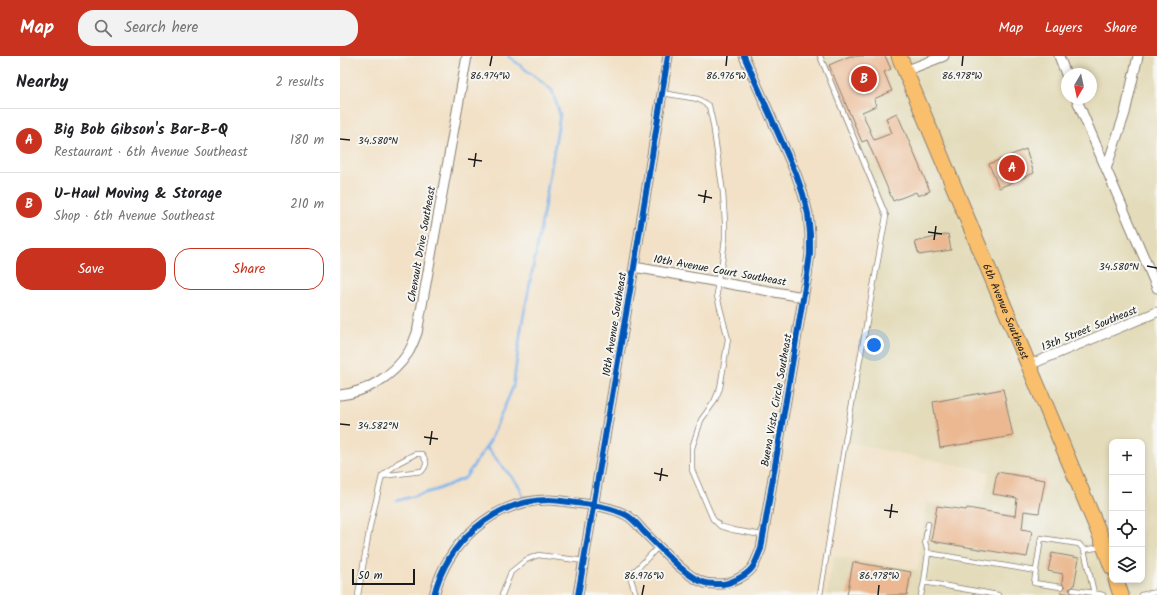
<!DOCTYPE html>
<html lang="en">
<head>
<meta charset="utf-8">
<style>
  :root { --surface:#fff; --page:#f2f2f2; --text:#202124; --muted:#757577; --line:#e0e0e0; --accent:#c8321e }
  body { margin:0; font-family:Kalam,sans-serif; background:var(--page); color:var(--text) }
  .controls { position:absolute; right:12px; bottom:12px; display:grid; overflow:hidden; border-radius:8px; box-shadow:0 2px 6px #0003 }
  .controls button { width:36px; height:36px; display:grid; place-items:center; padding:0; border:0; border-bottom:1px solid var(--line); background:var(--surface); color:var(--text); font:20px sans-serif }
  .compass { position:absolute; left:721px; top:12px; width:36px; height:36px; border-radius:50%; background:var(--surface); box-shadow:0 2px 6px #0003; rotate:189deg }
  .scale { position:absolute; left:12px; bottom:10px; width:63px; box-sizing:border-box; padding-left:4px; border:2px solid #1c1c1c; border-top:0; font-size:11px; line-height:14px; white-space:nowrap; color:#1c1c1c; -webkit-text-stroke:3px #f6f6f2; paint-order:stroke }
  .you { position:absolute; left:534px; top:289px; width:14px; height:14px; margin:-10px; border:3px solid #fff; border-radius:50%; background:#1a73e8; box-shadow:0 0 0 6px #1a73e833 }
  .badge { display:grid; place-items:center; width:26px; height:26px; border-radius:50%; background:var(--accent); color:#fff; font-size:13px; font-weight:700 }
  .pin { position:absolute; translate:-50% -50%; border:2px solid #fff; box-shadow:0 1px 4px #0006 }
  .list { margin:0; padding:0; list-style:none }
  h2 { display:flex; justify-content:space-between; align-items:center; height:52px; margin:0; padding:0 16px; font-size:17px }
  h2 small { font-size:13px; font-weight:400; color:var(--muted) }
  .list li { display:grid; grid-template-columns:26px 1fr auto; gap:12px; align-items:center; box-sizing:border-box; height:64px; padding:0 16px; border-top:1px solid var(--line) }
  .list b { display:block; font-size:15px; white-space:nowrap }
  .list p { margin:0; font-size:13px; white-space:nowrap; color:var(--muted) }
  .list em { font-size:13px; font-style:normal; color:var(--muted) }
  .actions { display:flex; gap:8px; padding:12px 16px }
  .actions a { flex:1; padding:9px 0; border:1px solid var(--accent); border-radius:16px; text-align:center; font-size:14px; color:var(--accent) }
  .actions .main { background:var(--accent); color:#fff }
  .icon { flex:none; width:22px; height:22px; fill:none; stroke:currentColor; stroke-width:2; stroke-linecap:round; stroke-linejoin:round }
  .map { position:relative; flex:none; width:817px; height:539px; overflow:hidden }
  header { display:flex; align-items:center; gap:24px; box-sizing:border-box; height:56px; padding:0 20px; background:var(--accent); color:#fff }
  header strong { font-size:19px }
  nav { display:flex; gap:22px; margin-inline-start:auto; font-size:14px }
  .search { width:280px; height:36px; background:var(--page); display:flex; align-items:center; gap:10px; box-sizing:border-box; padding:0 14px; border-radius:16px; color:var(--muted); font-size:15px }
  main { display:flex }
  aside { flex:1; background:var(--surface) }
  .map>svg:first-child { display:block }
</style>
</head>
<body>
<header>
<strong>Map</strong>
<div class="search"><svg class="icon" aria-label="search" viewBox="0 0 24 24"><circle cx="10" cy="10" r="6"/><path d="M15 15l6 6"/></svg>Search here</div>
<nav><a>Map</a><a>Layers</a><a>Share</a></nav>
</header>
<main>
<aside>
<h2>Nearby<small>2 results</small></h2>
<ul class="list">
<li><span class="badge">A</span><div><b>Big Bob Gibson's Bar-B-Q</b><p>Restaurant · 6th Avenue Southeast</p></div><em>180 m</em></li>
<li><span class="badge">B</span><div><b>U-Haul Moving &amp; Storage</b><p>Shop · 6th Avenue Southeast</p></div><em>210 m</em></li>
</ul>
<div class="actions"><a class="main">Save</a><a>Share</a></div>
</aside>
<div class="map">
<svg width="817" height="539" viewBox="0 0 817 539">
  <rect width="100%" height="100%" fill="#f6f6f2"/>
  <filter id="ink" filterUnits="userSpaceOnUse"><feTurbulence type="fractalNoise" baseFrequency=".025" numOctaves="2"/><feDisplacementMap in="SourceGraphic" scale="8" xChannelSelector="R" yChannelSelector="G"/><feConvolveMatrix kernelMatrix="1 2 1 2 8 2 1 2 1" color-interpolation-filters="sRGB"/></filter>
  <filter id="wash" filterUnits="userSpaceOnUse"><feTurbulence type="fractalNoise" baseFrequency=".012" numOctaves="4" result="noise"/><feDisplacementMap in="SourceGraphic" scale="16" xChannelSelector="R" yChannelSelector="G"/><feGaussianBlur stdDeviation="0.9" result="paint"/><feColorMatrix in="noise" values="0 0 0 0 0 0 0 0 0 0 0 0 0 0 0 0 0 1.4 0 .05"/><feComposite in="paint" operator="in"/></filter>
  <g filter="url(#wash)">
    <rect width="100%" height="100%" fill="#f2e1c6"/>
    <path fill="#e3dbba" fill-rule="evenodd" d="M484 0H817V539H487L494 500 578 514 586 447 642 446 650 416 505 386 546 159ZM727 18H751V42H727ZM772 386H802V524H772Z"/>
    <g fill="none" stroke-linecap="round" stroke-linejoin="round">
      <path stroke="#7eb5ed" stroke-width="2.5" d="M146 391 180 431 183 442
        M56 445 96 434 125 422 149 387 173 331 181 273 201 170 220 59 212 34 168 0"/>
    </g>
    <g id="blocks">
      <path fill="#ebb891" d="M510 0H545L551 13 544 16 552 35 534 43 536 50 522 56 534 84 552 77 546 62 557 57 590 135 578 140 576 136 553 145 527 84 522 86 489 9Z
        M686 93 694 117 659 132 649 108Z
        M608 178 611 194 579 199 575 186Z
        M663 333 673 380 600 392 593 346Z
        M657 416 705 424 699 457 684 455 682 473 692 475 687 501 591 485 597 450 626 454 627 452 675 460 677 442 653 438Z
        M712 497 739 502 734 530 729 533 732 538 720 536 725 531 722 527 723 518 708 515Z
        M513 506 571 516 567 539H507Z"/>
    </g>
  </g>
  <g filter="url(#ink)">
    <use href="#blocks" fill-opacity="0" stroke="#877e71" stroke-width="1"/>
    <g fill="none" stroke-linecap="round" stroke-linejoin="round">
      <defs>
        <path id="service" d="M322 37 358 43 369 50 373 68 383 137 385 166V182L382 207 377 225V240L388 283 380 332 374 346 361 364 352 392V414L373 463 380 470 393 474 422 479
          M588 468 585 486 588 497
          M761 491 744 494 754 537 763 539
          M584 526 588 497 696 515
          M721 531 694 527 701 482 739 488 744 494
          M733 534 754 537 753 539
          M18 539 30 470 42 420 58 407 75 398H82C87 406 88 408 82 415L42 420
          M162 539 171 516 186 504 198 499 244 505
          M296 539 290 520 319 490
          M480 539 505 386 546 160 480 0
          M581 539 584 526 658 539
          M801 539 817 536"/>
        <path id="minor" d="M719 0 727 21
          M565 15 604 0
          M736 42 817 232
          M766 113 785 57 798 0
          M294 211 463 241
          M689 309 817 256
          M0 339C27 336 53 320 68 297 72 291 74 284 77 277L127 0
          M94 539C107 487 153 444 209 444 218 444 227 446 236 447 254 449 272 451 288 460 294 464 299 470 303 475 319 490 345 521 365 527 370 528 376 528 381 528 390 528 406 520 412 512 416 507 418 499 421 493L467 219 470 198V178L468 158 463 138 456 118 404 0
          M238 539 294 211 328 0"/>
        <g id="primary">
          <path id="s1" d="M559 0 760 479 772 511"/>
          <path d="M776 524 781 539"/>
        </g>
      </defs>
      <use href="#service" stroke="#877e71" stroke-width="6"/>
      <use href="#minor" stroke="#877e71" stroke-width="11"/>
      <use href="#primary" stroke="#877e71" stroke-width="17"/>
      <use href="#service" stroke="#fff" stroke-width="4.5"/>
      <use href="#minor" stroke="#fff" stroke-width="9"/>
      <use href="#primary" stroke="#f9bf6d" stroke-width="15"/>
      <defs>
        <path id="cycleway" d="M94 539C107 487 153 444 209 444 218 444 227 446 236 447 254 449 272 451 288 460 294 464 299 470 303 475 319 490 345 521 365 527 370 528 376 528 381 528 390 528 406 520 412 512 416 507 418 499 421 493L467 219 470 198V178L468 158 463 138 456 118 404 0
          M238 539 294 211 328 0"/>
      </defs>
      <use href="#cycleway" stroke="#f6f6f2" stroke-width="8"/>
      <use href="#cycleway" stroke="#0057b8" stroke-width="6"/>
    </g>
  </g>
  <path fill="none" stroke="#1c1c1c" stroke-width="1.5" d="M150 10 152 0M386 10 387 0M622 10 623 0M0 83 10 84M128 103 142 105M134 111 136 97M358 139 372 142M364 147 366 134M588 176 602 178M594 184 596 170M807 210 817 212M0 368 10 369M84 381 98 383M90 389 92 375M314 417 328 420M320 425 322 412M544 454 558 456M550 462 552 448M302 539 304 529M538 539 539 529"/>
  <g text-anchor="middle" stroke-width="4" stroke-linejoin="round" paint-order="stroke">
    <g font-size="11" fill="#1c1c1c" stroke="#f6f6f2">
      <text transform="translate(81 188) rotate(-80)" y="4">Chenault Drive Southeast</text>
      <text transform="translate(380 214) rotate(10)" y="4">10th Avenue Court Southeast</text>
      <text dy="4" stroke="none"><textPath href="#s1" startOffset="277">6th Avenue Southeast</textPath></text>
      <text transform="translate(274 268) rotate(-81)" y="4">10th Avenue Southeast</text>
      <text transform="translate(749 272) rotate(-22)" y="4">13th Street Southeast</text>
      <text transform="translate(436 344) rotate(-80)" y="4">Buena Vista Circle Southeast</text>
    </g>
  </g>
  <g font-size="10" text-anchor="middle" fill="#1c1c1c" stroke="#f6f6f2" stroke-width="4" stroke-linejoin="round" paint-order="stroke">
    <text x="150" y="23">86.974°W</text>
    <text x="386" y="23">86.976°W</text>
    <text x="622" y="23">86.978°W</text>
    <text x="38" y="88">34.580°N</text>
    <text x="779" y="214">34.580°N</text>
    <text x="38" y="373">34.582°N</text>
    <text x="304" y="523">86.976°W</text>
    <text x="539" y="523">86.978°W</text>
  </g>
</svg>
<div class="controls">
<button>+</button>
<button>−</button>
<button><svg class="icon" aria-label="locate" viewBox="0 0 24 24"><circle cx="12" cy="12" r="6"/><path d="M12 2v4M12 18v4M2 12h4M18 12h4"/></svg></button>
<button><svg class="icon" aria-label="layers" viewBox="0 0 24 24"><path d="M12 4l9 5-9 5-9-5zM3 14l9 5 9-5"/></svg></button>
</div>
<svg class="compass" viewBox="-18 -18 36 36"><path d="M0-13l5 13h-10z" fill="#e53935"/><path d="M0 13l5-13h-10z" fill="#757577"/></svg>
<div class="scale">50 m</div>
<div class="you"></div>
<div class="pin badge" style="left:672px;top:112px">A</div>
<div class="pin badge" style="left:524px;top:23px">B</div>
</div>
</main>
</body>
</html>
